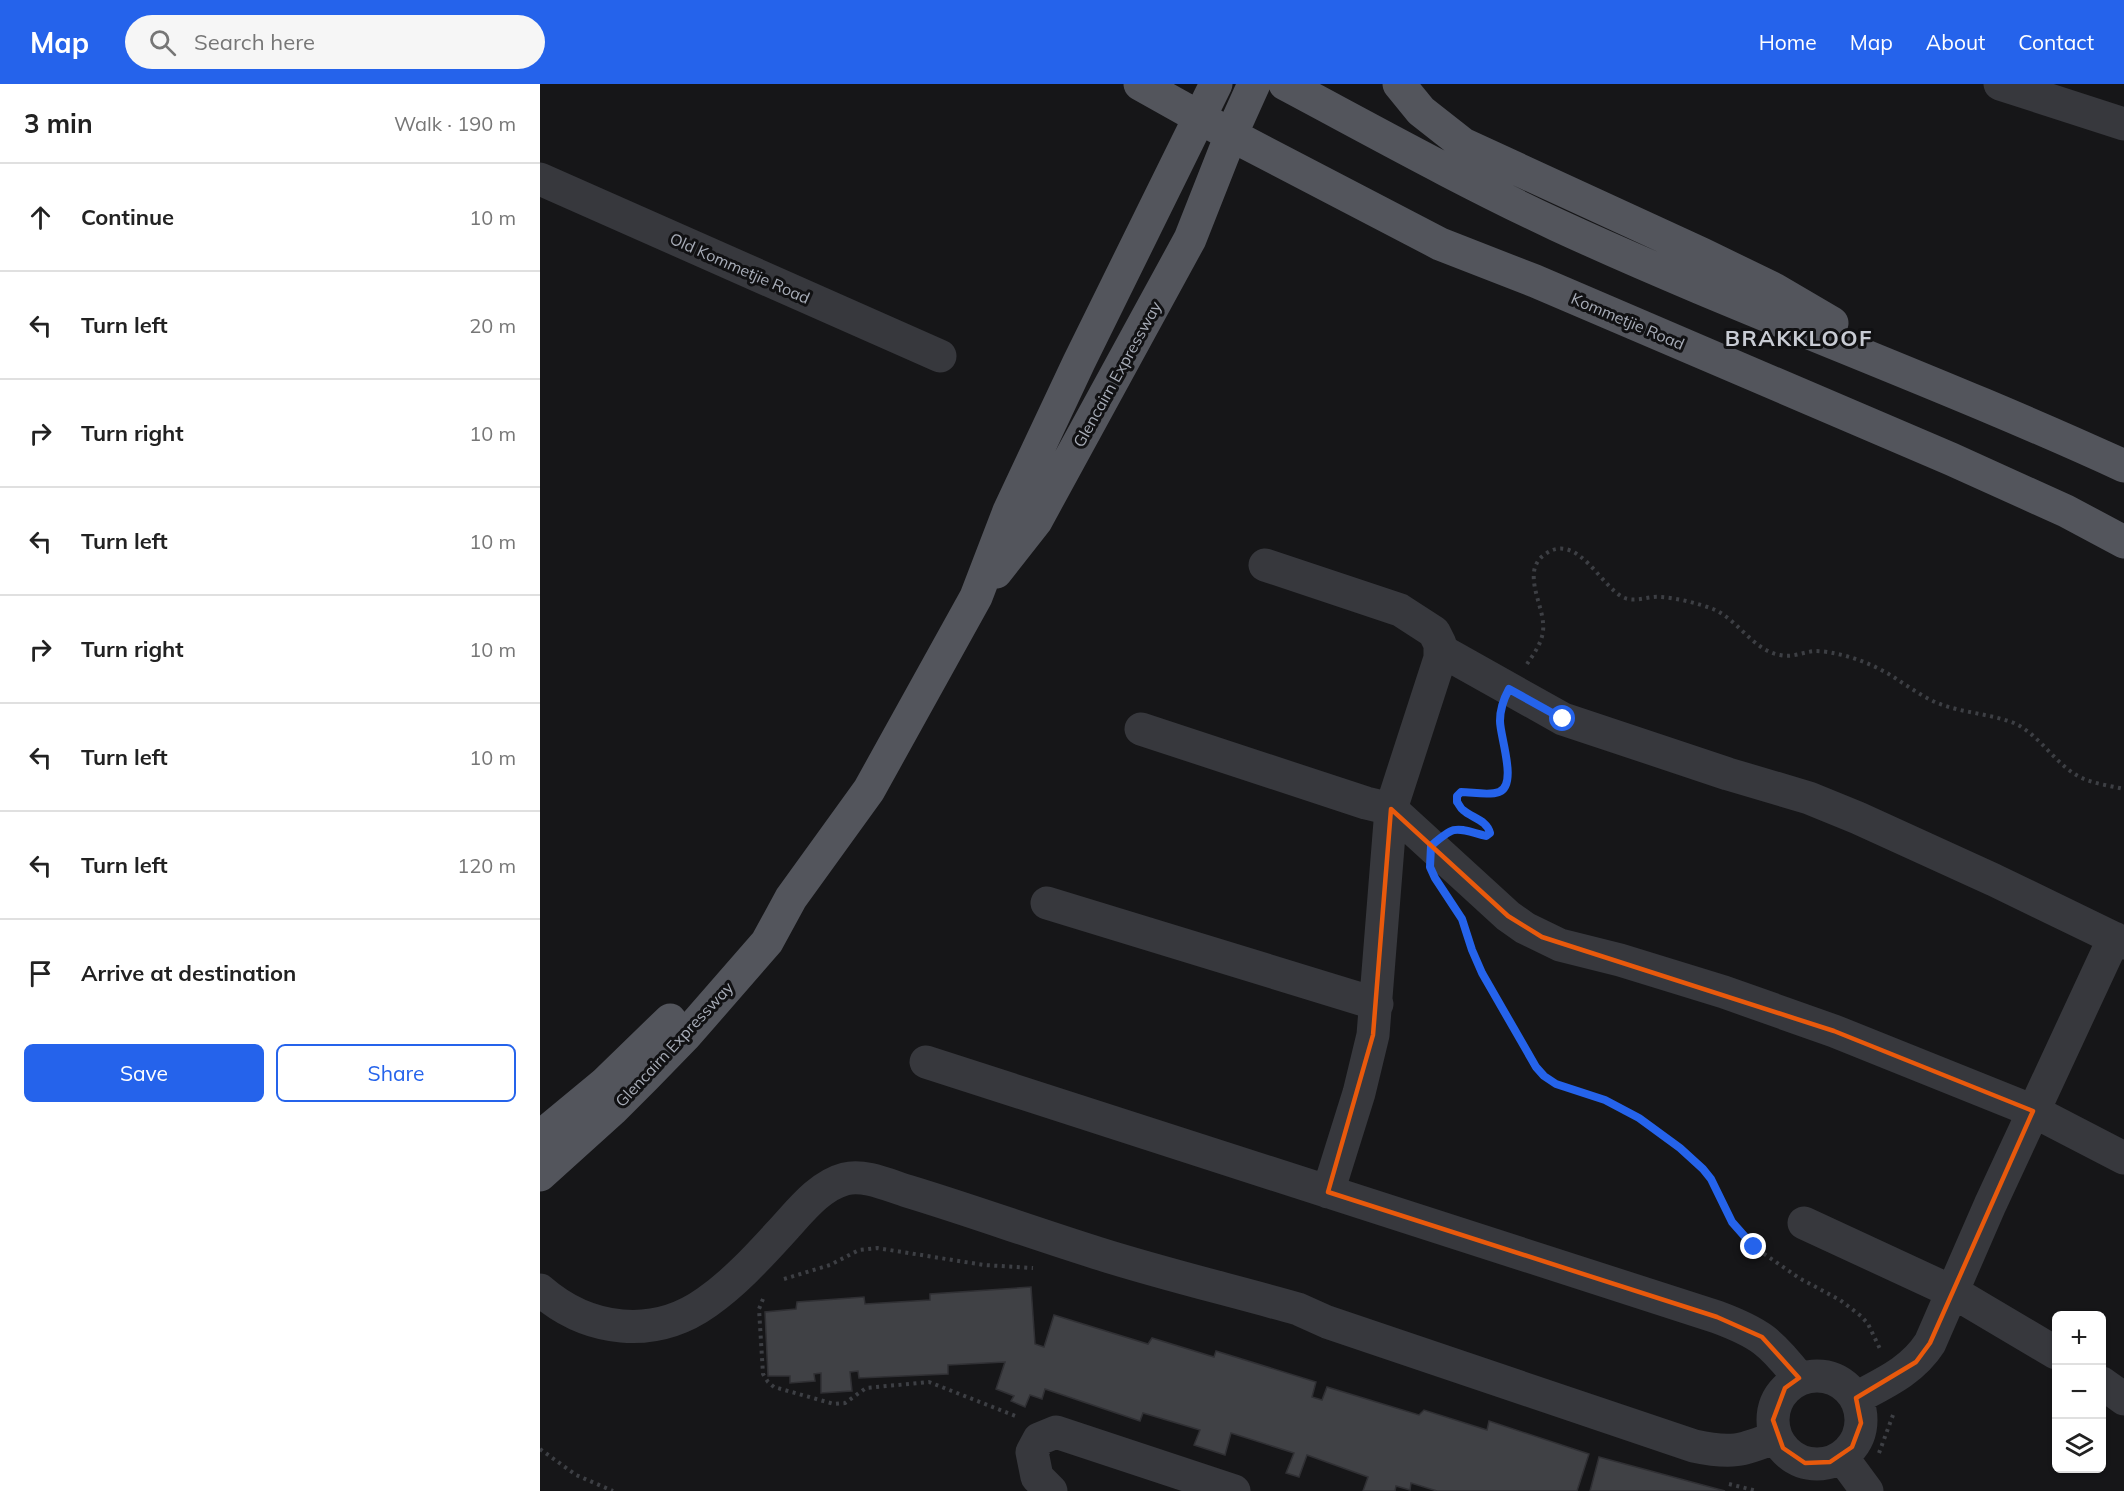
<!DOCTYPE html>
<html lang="en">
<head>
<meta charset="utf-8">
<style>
  :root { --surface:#fff; --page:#f6f6f6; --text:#222; --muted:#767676; --line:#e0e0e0; --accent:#2563eb }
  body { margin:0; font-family:Mulish,sans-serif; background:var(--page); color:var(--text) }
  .controls { position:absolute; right:18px; bottom:18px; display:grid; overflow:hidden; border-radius:9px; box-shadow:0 2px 4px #0004 }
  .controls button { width:54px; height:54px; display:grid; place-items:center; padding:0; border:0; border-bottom:2px solid var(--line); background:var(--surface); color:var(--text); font:30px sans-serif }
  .stop { position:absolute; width:18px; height:18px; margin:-14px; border:4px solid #2563eb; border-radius:50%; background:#fff }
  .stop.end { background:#2563eb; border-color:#fff; box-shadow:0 2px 6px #0008 }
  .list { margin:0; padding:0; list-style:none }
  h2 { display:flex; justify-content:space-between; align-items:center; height:78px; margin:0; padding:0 24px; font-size:26px }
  h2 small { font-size:20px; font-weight:400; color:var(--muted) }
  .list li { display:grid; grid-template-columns:39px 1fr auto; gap:18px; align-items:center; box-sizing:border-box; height:108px; padding:0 24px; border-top:2px solid var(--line) }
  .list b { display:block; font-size:22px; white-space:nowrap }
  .list em { font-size:20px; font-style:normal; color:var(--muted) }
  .actions { display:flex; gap:12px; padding:18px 24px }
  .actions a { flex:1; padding:14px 0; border:2px solid var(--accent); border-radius:9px; text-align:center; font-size:21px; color:var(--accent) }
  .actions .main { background:var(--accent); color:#fff }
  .icon { flex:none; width:33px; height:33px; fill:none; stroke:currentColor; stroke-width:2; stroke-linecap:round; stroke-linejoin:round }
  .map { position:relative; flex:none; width:1584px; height:1407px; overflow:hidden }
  header { display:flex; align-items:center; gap:36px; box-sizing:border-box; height:84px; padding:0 30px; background:var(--accent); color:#fff }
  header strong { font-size:28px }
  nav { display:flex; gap:33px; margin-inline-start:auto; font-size:21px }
  .search { width:420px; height:54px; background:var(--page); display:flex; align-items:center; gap:15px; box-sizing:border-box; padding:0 21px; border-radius:33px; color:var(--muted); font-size:22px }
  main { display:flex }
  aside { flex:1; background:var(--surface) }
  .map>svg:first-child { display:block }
</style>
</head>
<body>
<header>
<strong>Map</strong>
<div class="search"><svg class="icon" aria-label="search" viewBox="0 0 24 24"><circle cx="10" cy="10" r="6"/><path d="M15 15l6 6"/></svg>Search here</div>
<nav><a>Home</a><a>Map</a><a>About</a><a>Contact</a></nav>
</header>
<main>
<aside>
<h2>3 min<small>Walk · 190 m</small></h2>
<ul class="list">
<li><svg class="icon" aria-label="ahead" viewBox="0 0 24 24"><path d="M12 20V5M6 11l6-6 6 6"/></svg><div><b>Continue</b></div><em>10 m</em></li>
<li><svg class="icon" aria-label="left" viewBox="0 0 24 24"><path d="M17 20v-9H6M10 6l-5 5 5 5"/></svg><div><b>Turn left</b></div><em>20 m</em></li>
<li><svg class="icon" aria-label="right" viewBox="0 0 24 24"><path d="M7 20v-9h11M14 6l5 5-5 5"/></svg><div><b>Turn right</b></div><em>10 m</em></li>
<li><svg class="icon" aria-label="left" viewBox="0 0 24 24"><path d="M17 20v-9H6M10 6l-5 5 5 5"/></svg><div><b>Turn left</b></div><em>10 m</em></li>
<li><svg class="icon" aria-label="right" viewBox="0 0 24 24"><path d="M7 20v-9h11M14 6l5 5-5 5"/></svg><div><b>Turn right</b></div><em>10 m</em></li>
<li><svg class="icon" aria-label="left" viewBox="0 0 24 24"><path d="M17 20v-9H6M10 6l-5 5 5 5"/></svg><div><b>Turn left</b></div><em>10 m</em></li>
<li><svg class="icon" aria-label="left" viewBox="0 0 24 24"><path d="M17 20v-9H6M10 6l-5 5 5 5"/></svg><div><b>Turn left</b></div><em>120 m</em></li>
<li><svg class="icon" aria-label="arrive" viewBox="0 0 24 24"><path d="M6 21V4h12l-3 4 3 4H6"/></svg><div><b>Arrive at destination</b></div></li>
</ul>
<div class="actions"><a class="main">Save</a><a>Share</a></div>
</aside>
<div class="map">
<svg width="1584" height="1407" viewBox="0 0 1584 1407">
  <rect width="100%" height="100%" fill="#161618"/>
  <path fill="#404145" stroke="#303034" stroke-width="1.5" d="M491 1203 495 1260 504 1263 514 1231 608 1260 612 1254 674 1273 676 1267 776 1298 772 1313 782 1316 787 1303 879 1331 884 1326 947 1346 949 1337 1049 1370 1037 1407H897L871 1399 870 1406 856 1402 855 1407H823L828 1393 767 1371 759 1393 746 1389 754 1369 691 1349 685 1371 654 1361 660 1346 603 1329 600 1337 505 1305 502 1315 490 1311 485 1323 471 1317 474 1312 456 1305 465 1278 408 1281V1290L319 1294 318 1287 310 1288 312 1307 281 1309V1289L274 1290 275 1297 250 1299V1292H228L225 1228 256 1225 257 1218 324 1213 325 1220 390 1216V1210Z
    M1059 1373 1185 1407H1050Z"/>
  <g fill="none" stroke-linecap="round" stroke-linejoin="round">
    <path stroke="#3d3f44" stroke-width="4" stroke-dasharray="3 4.5" stroke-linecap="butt" d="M987 580C995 568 1005 555 1003 539 1002 519 982 487 1004 471 1039 444 1063 510 1088 515 1099 517 1110 512 1120 513 1137 514 1157 519 1173 525 1198 535 1212 566 1240 571 1252 574 1263 568 1275 567 1281 567 1288 568 1293 569 1314 573 1334 581 1352 592 1366 601 1380 611 1395 618 1420 629 1448 629 1474 639 1502 652 1516 683 1544 695 1556 700 1571 702 1584 705
      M921 745 946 752 950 749C947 736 926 730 917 718V712L922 708C931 708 952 712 960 708 977 700 960 652 960 634
      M921 833 932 866 942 889 982 960 1004 992 1016 1000 1065 1015 1099 1034 1140 1064 1163 1085 1171 1095 1192 1138 1214 1163 1259 1194 1300 1216 1321 1232 1328 1240 1341 1267
      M244 1195 290 1181 319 1166 337 1164 444 1181 493 1184
      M223 1215 219 1225 223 1290 228 1298 234 1303 294 1320 305 1319 326 1304 389 1298 478 1333
      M0 1365 36 1391 73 1407
      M1339 1369 1353 1331
      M1189 1400 1217 1407"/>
    <path stroke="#37383d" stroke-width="33" d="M1460 0 1584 40
      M0 95 400 272
      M725 481 860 526 894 548 900 560V574L851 725 833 951 819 1009 788 1108
      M900 566 1023 635 1188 690 1269 714 1318 734 1454 796 1584 859
      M601 645 826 719 851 725 968 832 985 844 1020 861 1080 876 1184 908 1294 947 1493 1027 1584 1074
      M507 819 837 920
      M386 978 1177 1233C1220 1249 1231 1258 1259 1294
      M1264 1139 1413 1208 1516 1269
      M0 1206C48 1248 114 1256 167 1218 194 1199 217 1174 239 1150 258 1130 278 1102 305 1095 324 1090 348 1101 367 1107 430 1126 493 1149 557 1169 623 1190 691 1206 758 1225L787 1238 1154 1362C1191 1370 1202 1367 1236 1353
      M1233 1336a44 44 0 1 1 88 0a44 44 0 1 1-88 0Z
      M1562 1299 1584 1315
      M1316 1314C1344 1299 1372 1287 1390 1259L1450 1121 1574 854
      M1302 1373 1327 1407
      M511 1407 497 1393 492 1368 499 1355 516 1348 694 1407"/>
    <path stroke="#53555c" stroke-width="33" d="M600 0 691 51 900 160 995 197 1411 375 1526 427 1584 458
      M745 0C835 48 925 98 1017 141 1203 227 1397 296 1584 382
      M859 0 881 27 923 60 1162 170 1234 205 1292 239
      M456 488 496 437 650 155 691 51 714 0
      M0 1053 64 1000 130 936
      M0 1091 72 1026 106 992 146 951 227 858 251 814 329 706 436 513 469 427 539 278 676 0"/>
  </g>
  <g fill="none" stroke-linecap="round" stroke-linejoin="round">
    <path stroke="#2563eb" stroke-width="8" d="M1023 635 969 605C963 616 960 625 960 637 960 653 978 701 959 708 949 712 932 708 921 708L917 712V718C919 720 920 724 923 726 932 734 947 736 950 749L946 752C915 744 916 740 891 762L890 783 895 794 922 835 932 866 942 889 996 983 1004 992 1016 1000 1065 1016 1099 1034 1140 1064 1163 1085 1171 1095 1192 1138 1214 1163"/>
  </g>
  <path fill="none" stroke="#e8590c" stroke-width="4.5" stroke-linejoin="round" d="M851 725 968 832 1002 853 1294 947 1493 1027 1390 1259 1376 1278 1316 1314 1321 1339 1312 1363 1290 1378 1265 1379 1243 1364 1233 1336 1245 1304 1259 1294 1222 1253 1177 1233 788 1108 833 951Z"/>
  <g text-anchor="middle" stroke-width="6" stroke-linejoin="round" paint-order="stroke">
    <g font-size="16" fill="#a8adb8" stroke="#111113">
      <text transform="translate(200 184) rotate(24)" y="6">Old Kommetjie Road</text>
      <text transform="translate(1088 237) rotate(23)" y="6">Kommetjie Road</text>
      <text transform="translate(577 290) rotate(-61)" y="6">Glencairn Expressway</text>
      <text transform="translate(134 960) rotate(-47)" y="6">Glencairn Expressway</text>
    </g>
    <g font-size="22" font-weight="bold" letter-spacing="1.5" fill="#c9ccd4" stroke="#111113">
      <text x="1259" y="262">BRAKKLOOF</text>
    </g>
  </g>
</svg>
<div class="controls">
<button>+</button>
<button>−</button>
<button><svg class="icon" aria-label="layers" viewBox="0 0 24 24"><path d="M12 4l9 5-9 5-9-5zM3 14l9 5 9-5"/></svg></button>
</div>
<div class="stop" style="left:1023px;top:635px"></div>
<div class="stop end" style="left:1214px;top:1163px"></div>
</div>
</main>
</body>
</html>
